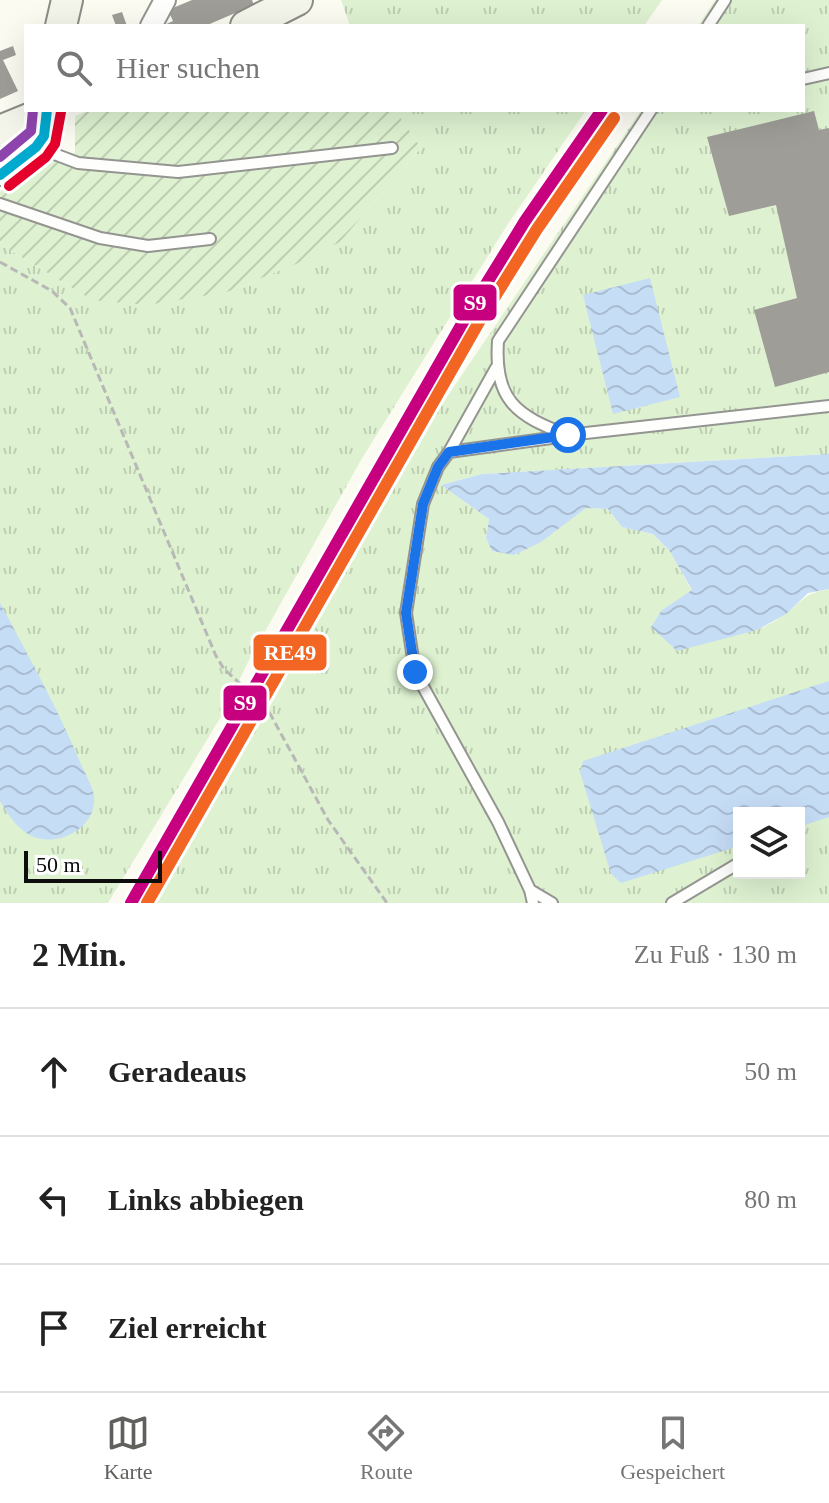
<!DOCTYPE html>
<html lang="de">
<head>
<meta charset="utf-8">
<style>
  :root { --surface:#fff; --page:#f2f2f2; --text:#222; --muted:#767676; --line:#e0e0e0; --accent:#60605d }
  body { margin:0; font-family:"Times New Roman",serif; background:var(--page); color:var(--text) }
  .controls { position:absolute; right:24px; bottom:24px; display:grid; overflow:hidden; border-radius:0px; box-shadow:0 8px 32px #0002 }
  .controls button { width:72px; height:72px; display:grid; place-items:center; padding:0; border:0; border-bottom:2px solid var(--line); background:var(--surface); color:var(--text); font:40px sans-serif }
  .scale { position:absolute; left:24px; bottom:20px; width:138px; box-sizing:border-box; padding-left:8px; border:4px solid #0d0d0d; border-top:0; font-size:22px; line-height:28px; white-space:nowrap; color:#0d0d0d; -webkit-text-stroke:6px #fff; paint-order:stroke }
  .stop { position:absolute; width:24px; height:24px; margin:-18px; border:6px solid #1a73e8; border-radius:50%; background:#fff }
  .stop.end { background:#1a73e8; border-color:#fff; box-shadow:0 2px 8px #0008 }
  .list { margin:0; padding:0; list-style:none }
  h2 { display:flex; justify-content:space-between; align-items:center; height:104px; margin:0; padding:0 32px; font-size:34px }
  h2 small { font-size:26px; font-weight:400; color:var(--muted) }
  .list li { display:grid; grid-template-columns:52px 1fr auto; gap:24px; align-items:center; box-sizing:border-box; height:128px; padding:0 32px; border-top:2px solid var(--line) }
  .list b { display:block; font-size:30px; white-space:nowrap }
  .list em { font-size:26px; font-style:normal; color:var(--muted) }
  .icon { flex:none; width:44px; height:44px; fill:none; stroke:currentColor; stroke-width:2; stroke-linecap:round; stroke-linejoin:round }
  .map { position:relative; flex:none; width:829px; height:903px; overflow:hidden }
  .search { position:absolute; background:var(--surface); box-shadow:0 8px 32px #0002; left:24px; right:24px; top:24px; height:88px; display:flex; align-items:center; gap:20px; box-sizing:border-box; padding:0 28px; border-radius:0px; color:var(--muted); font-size:30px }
  .sheet { height:488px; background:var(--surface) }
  nav { display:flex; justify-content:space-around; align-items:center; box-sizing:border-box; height:112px; border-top:2px solid var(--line); background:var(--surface); font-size:22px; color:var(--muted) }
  nav a { display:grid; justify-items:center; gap:4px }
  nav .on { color:var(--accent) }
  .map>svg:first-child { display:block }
</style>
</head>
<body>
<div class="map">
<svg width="829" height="903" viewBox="0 0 829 903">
  <defs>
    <pattern id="grass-tufts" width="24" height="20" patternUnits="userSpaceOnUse" patternTransform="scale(2)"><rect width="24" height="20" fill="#def2d1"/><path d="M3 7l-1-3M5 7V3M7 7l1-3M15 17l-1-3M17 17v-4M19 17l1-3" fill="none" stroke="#bdceb2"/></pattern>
    <pattern id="garden-furrows" width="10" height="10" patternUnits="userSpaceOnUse" patternTransform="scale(2)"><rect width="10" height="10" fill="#def2d1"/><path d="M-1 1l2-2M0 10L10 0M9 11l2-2" fill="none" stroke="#bdceb2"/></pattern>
    <pattern id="water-waves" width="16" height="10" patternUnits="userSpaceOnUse" patternTransform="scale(2)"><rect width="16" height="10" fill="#c6ddf6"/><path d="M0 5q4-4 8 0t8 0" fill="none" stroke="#a9bcd2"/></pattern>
  </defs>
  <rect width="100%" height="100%" fill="#fbfbf2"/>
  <path fill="url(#grass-tufts)" fill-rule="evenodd" d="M341 0H662L644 26H350Z
    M715 0H829V454L482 474 441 485 489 519 486 538 492 551 515 555 586 508 608 509 622 527 653 534 669 550 692 591 662 610C711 628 739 650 786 613 805 599 804 594 829 589V903H141L351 539 641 110H803V26H698ZM739 813H799V873H739Z
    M395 110H586L506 227 361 460 248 662 225 710 108 903H0V244L92 300 227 292 288 267 340 242 421 148Z"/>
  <path fill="url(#garden-furrows)" d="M90 110H395L421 148 340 242 296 264 227 292 147 305 92 300 0 244V192L23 167 75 153V116Z"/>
  <path fill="url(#water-waves)" d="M650 278 680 397 613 414 583 295Z
    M829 454V589L808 593 786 614 757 630 677 651 651 627 662 610 692 590 669 550 653 534 622 527 608 509 586 508 541 542 514 555 492 551 486 538 489 519 441 485 482 474Z
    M0 603C28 655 57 707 80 762 84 772 93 786 94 797 97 829 54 850 28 834 15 826 7 813 0 801Z
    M829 681V817L799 827V813H739V846L621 883 611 874 580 772 583 761Z"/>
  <path fill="#9e9d97" d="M192 0H252L254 5 205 26H162L173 21 168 10Z
    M122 12 127 26H116L112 15Z
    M13 46 16 55 3 60 18 91 0 99V51Z
    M814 111 819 130 829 128V372L775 387 754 310 797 298 776 205 729 216 707 137Z"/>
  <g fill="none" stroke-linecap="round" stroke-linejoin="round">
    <defs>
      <path id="service" d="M708 26 725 0
        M803 79 829 73
        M651 110 498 341C494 400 516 416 568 435L829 406
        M36 147 78 163 178 172 392 148
        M0 204 100 238 148 246 210 239
        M496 368 449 452 566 436
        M449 452 438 467 423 504 406 613 415 672 498 822 530 890 533 903
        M530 890 552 903
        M672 903 739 863"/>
      <path id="minor" d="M151 26 165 0
        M0 175C29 154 43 149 47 112"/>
      <path id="secondary" d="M61 26 67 0
        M246 26 297 0
        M0 131 51 110"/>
    </defs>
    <use href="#service" stroke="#949490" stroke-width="14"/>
    <use href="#minor" stroke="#949490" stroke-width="24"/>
    <use href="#secondary" stroke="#8b8b87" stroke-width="34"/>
    <path stroke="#b8b8b6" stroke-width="3" stroke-dasharray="8 4" stroke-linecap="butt" d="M0 262 52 291 70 308 216 656 224 669 267 708 328 820 387 903"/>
    <use href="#service" stroke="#fefefd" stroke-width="10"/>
    <use href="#minor" stroke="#fefefd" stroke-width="20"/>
    <use href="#secondary" stroke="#f4f5ea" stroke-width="30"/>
    <defs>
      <path id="bus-1" d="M0 175 36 147 44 136 47 110"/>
      <path id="bus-2" d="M9 186 46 157 55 144 61 112"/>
      <path id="bus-3" d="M0 157 31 131 33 110"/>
    </defs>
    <use href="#bus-1" stroke="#fff" stroke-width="16"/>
    <use href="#bus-2" stroke="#fff" stroke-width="16"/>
    <use href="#bus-3" stroke="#fff" stroke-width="16"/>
    <use href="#bus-1" stroke="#00a9ce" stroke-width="10"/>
    <use href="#bus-2" stroke="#e4002b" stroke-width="10"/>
    <use href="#bus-3" stroke="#8e44ad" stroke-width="10"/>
    <defs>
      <path id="rail-1" d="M131 903 467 315 525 221 602 110"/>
      <path id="rail-2" d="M147 903 479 322 537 229 614 118"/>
    </defs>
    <use href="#rail-1" stroke="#fff" stroke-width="18"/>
    <use href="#rail-2" stroke="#fff" stroke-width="18"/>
    <use href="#rail-1" stroke="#c7007f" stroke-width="12"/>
    <use href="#rail-2" stroke="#f26522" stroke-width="12"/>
  </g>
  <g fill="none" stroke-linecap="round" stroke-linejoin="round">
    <path stroke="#1a73e8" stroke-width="10" d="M415 672 406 613 423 504 438 467 449 452 568 435"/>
  </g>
  <g stroke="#fff" stroke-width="3">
    <rect x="452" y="283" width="46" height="39" rx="8" fill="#c7007f"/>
    <rect x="252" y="633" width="76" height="39" rx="8" fill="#f26522"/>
    <rect x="222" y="684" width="46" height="38" rx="8" fill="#c7007f"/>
  </g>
  <g font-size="22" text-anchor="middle" font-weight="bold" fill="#fff">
    <text x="475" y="310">S9</text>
    <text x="290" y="660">RE49</text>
    <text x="245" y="710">S9</text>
  </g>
</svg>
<div class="controls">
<button><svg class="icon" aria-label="layers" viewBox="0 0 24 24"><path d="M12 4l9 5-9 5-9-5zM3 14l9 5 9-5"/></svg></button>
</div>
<div class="scale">50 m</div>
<div class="stop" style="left:568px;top:435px"></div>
<div class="stop end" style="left:415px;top:672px"></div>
<div class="search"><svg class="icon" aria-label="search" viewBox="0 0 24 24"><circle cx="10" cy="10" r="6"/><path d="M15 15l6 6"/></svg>Hier suchen</div>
</div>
<section class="sheet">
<h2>2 Min.<small>Zu Fuß · 130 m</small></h2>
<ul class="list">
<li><svg class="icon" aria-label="ahead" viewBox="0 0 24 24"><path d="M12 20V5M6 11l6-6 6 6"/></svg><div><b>Geradeaus</b></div><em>50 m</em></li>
<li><svg class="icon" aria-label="left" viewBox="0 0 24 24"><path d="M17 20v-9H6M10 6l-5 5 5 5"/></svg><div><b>Links abbiegen</b></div><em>80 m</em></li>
<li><svg class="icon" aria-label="arrive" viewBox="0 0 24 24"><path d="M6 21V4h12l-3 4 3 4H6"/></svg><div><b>Ziel erreicht</b></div></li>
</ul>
</section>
<nav>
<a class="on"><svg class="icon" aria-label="map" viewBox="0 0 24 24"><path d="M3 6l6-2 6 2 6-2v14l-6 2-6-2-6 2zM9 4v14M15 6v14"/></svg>Karte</a>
<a><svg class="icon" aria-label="directions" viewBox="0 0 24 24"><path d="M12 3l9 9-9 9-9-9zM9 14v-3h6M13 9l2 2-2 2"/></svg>Route</a>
<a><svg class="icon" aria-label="saved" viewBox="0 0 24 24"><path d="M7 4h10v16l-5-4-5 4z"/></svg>Gespeichert</a>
</nav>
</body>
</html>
